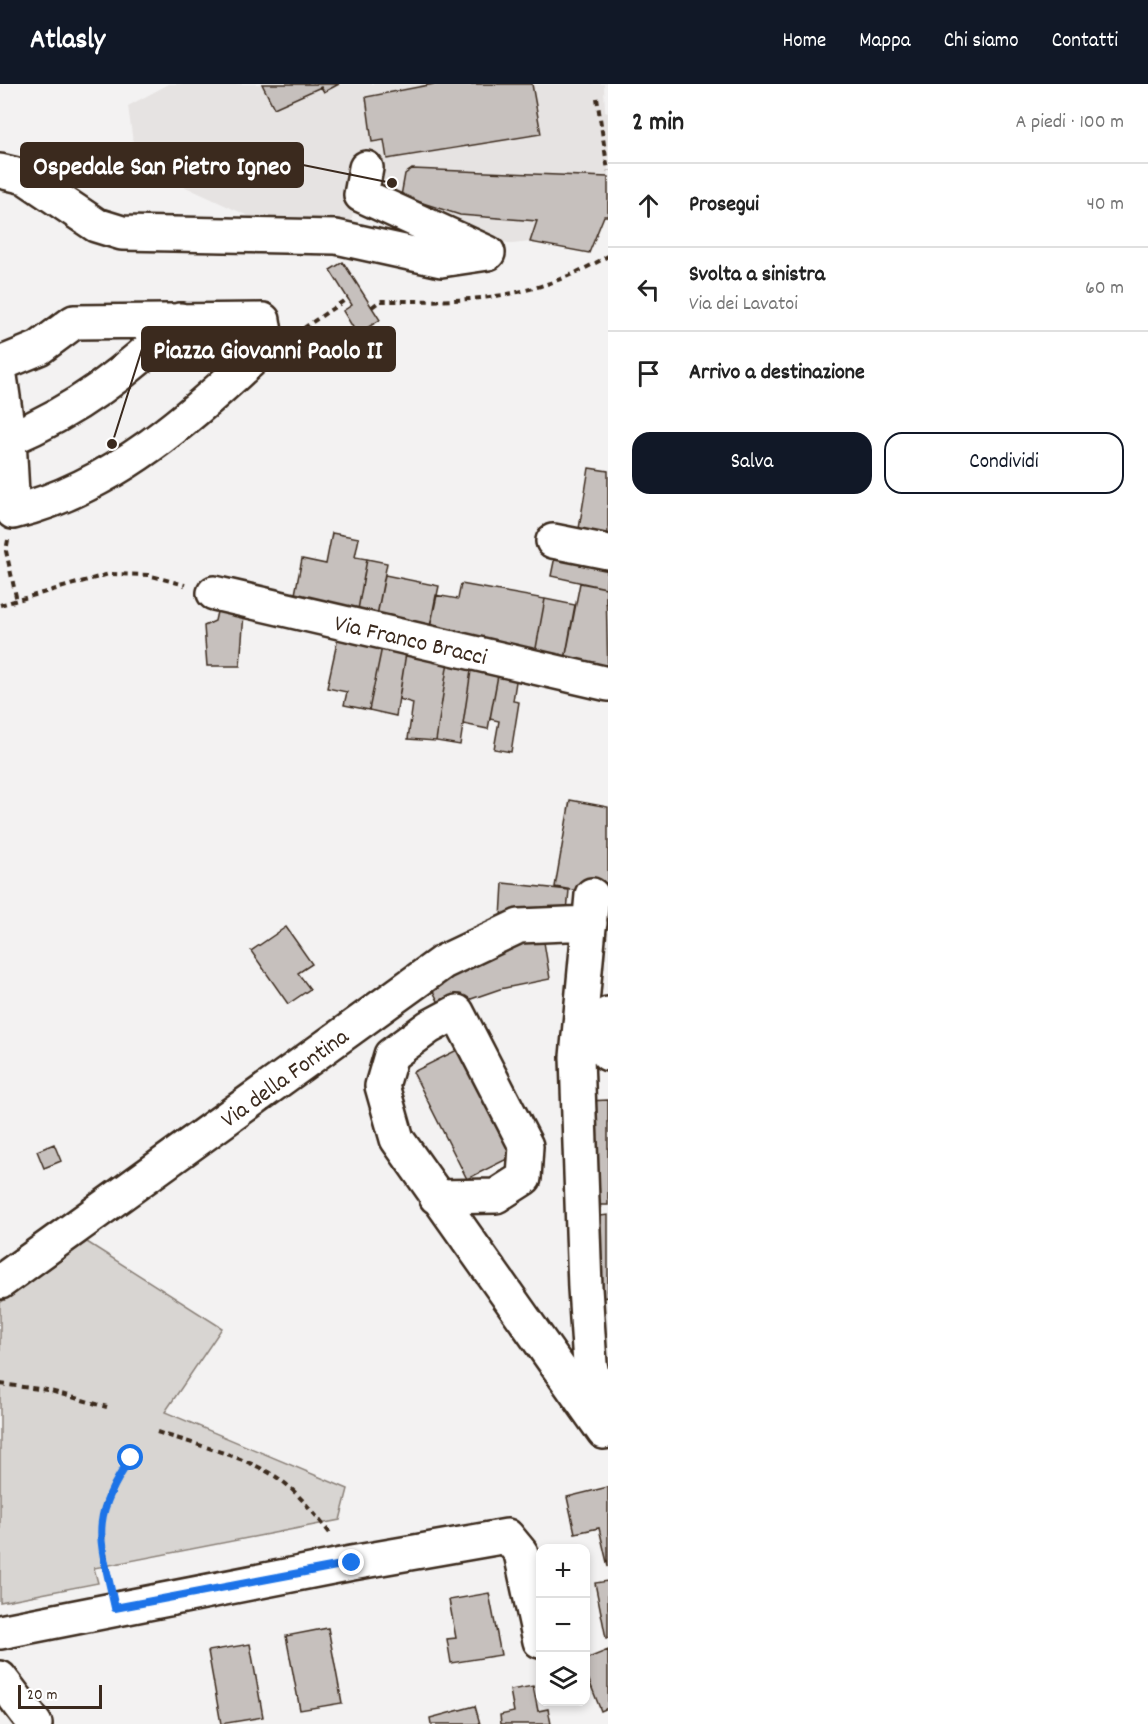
<!DOCTYPE html>
<html lang="it">
<head>
<meta charset="utf-8">
<style>
  :root { --surface:#fff; --page:#f2f2f2; --text:#222; --muted:#767676; --line:#e0e0e0; --accent:#111827 }
  body { margin:0; font-family:Dekko,sans-serif; background:var(--page); color:var(--text) }
  .controls { position:absolute; right:18px; bottom:18px; display:grid; overflow:hidden; border-radius:12px; box-shadow:0 3px 9px #0003 }
  .controls button { width:54px; height:54px; display:grid; place-items:center; padding:0; border:0; border-bottom:2px solid var(--line); background:var(--surface); color:var(--text); font:30px sans-serif }
  .scale { position:absolute; left:18px; bottom:15px; width:84px; box-sizing:border-box; padding-left:6px; border:3px solid #3b2a1e; border-top:0; font-size:16px; line-height:21px; white-space:nowrap; color:#3b2a1e; -webkit-text-stroke:4px #fff; paint-order:stroke }
  .stop { position:absolute; width:18px; height:18px; margin:-14px; border:4px solid #1a73e8; border-radius:50%; background:#fff }
  .stop.end { background:#1a73e8; border-color:#fff; box-shadow:0 2px 6px #0008 }
  .list { margin:0; padding:0; list-style:none }
  h2 { display:flex; justify-content:space-between; align-items:center; height:78px; margin:0; padding:0 24px; font-size:26px }
  h2 small { font-size:20px; font-weight:400; color:var(--muted) }
  .list li { display:grid; grid-template-columns:39px 1fr auto; gap:18px; align-items:center; box-sizing:border-box; height:84px; padding:0 24px; border-top:2px solid var(--line) }
  .list b { display:block; font-size:22px; white-space:nowrap }
  .list p { margin:0; font-size:20px; white-space:nowrap; color:var(--muted) }
  .list em { font-size:20px; font-style:normal; color:var(--muted) }
  .actions { display:flex; gap:12px; padding:18px 24px }
  .actions a { flex:1; padding:14px 0; border:2px solid var(--accent); border-radius:18px; text-align:center; font-size:21px; color:var(--accent) }
  .actions .main { background:var(--accent); color:#fff }
  .icon { flex:none; width:33px; height:33px; fill:none; stroke:currentColor; stroke-width:2; stroke-linecap:round; stroke-linejoin:round }
  .map { position:relative; flex:none; width:608px; height:1640px; overflow:hidden }
  header { display:flex; align-items:center; gap:36px; box-sizing:border-box; height:84px; padding:0 30px; background:var(--accent); color:#fff }
  header strong { font-size:28px }
  nav { display:flex; gap:33px; margin-inline-start:auto; font-size:21px }
  main { display:flex }
  aside { flex:1; background:var(--surface) }
  .map>svg:first-child { display:block }
</style>
</head>
<body>
<header>
<strong>Atlasly</strong>
<nav><a>Home</a><a>Mappa</a><a>Chi siamo</a><a>Contatti</a></nav>
</header>
<main>
<div class="map">
<svg width="608" height="1640" viewBox="0 0 608 1640">
  <rect width="100%" height="100%" fill="#f3f2f2"/>
  <filter id="ink" filterUnits="userSpaceOnUse"><feTurbulence type="fractalNoise" baseFrequency=".0167" numOctaves="2"/><feDisplacementMap in="SourceGraphic" scale="12" xChannelSelector="R" yChannelSelector="G"/><feConvolveMatrix kernelMatrix="1 2 1 2 8 2 1 2 1" color-interpolation-filters="sRGB"/></filter>
  <g filter="url(#ink)">
    <path fill="#e6e3e2" d="M169 0H604L605 28 608 29V132H604L589 169 530 158 512 160 355 118 350 145 257 136 136 80 128 22Z"/>
    <path fill="#d8d5d2" stroke="#8a8078" stroke-width="1.5" d="M87 1158 222 1244 165 1328 348 1405 340 1436 94 1484 98 1499 0 1518V1219Z"/>
    <path fill="#c6c0bd" stroke="#3b2a1e" stroke-width="1.5" d="M262 0H339L324 8 321 3 274 24Z
      M434 0H532L541 50 387 75 384 56 372 58 366 13Z
      M412 85 608 93V132H604L589 169 530 158 537 137 460 131 401 112 405 90Z
      M343 178 380 236 357 250 343 227 352 221 330 186Z
      M589 384 608 387V464L577 457Z
      M332 449 359 454 355 473 367 475 356 537 292 525 302 475 326 480Z
      M559 453 608 464 606 504 551 492Z
      M367 475 387 479 375 542 356 537Z
      M385 491 439 502 428 553 375 542Z
      M608 492V519H606V504Z
      M580 499 606 504 608 593 564 581Z
      M461 500 545 515 534 575 428 553 436 511 458 515Z
      M545 515 575 521 564 581 534 575Z
      M218 523 244 529 240 582H207L204 542 215 537Z
      M338 554 382 563 369 626 344 621 347 608 327 604Z
      M382 563 406 569 396 632 369 626Z
      M406 569 448 577 436 657 408 655 413 619 399 615Z
      M448 577 472 580 460 661 436 657Z
      M472 580 499 586 488 645 463 640Z
      M499 586 517 591 513 617 519 618 511 668 494 665 499 637 490 635Z
      M570 716 608 723V812L555 803Z
      M503 799 569 806 566 838 501 834Z
      M286 843 312 880 298 889 310 905 288 920 251 867Z
      M543 852 550 895 500 905 442 925 430 901 496 861Z
      M459 965 513 1072 467 1095 413 988Z
      M608 1016V1121H596L588 1017Z
      M54 1060 61 1077 44 1084 37 1067Z
      M608 1131V1213L601 1214 592 1133Z
      M608 1403V1483L599 1444 575 1449 567 1413Z
      M608 1497V1554H606L595 1499Z
      M489 1509 501 1571 451 1579 447 1555 456 1554 449 1516Z
      M328 1544 342 1619 300 1626 286 1552Z
      M250 1560 263 1633 221 1640 208 1567Z
      M608 1566V1624L601 1627 586 1589V1575Z
      M533 1602 538 1627 548 1625 551 1640H501L500 1631 514 1628 510 1606Z
      M475 1622 480 1640H431L430 1634Z"/>
    <g fill="none" stroke-linecap="round" stroke-linejoin="round">
      <defs>
        <path id="minor" d="M0 87 25 93 96 141 122 149 336 153 441 176 488 169 361 111 366 84
          M0 280 39 264 74 238 263 236 267 261C195 330 113 404 13 428L9 355 0 292
          M9 355C76 327 129 287 180 236
          M553 457 608 468
          M214 509 608 600
          M592 811 577 973 585 1204 590 1280 602 1338
          M608 930 605 959 608 970
          M436 1113 496 1112 524 1094 526 1062 457 928 429 943 391 971 382 1002 397 1055 604 1348
          M0 1198 443 878 519 842 590 839
          M0 1548 352 1479 507 1452 521 1469 540 1557
          M0 1594 35 1640"/>
      </defs>
      <use href="#minor" stroke="#3b2a1e" stroke-width="38"/>
      <path stroke="#3b2a1e" stroke-width="4" stroke-dasharray="6 4.5" stroke-linecap="butt" d="M597 14 608 87
        M372 223 380 217C470 217 528 218 608 172
        M295 250 348 214
        M8 456 6 467 17 517
        M0 521 109 490 148 491 185 501
        M0 1300 47 1306 107 1323
        M157 1348C196 1361 254 1374 286 1400 303 1415 318 1434 332 1452
        M109 1497C96 1439 97 1424 131 1374"/>
      <use href="#minor" stroke="#fff" stroke-width="33"/>
    </g>
  </g>
  <g fill="none" stroke-linecap="round" stroke-linejoin="round" filter="url(#ink)">
    <path stroke="#1a73e8" stroke-width="8" d="M131 1374C88 1437 100 1454 115 1524L352 1479"/>
  </g>
  <g text-anchor="middle" stroke-width="5" stroke-linejoin="round" paint-order="stroke">
    <g font-size="24" fill="#3b2a1e" stroke="#fff">
      <text transform="translate(411 555) rotate(13)" y="8">Via Franco Bracci</text>
      <text transform="translate(284 993) rotate(-36)" y="8">Via della Fontina</text>
    </g>
  </g>
  <path fill="none" stroke="#3b2a1e" stroke-width="2" d="M392 99L303 81M112 360L142 265"/>
  <g fill="#3b2a1e" stroke="#fff" stroke-width="2">
    <circle cx="392" cy="99" r="6"/>
    <circle cx="112" cy="360" r="6"/>
  </g>
  <g fill="#3b2a1e" stroke="#3b2a1e" stroke-width="2">
    <rect x="21" y="59" width="282" height="44" rx="6"/>
    <rect x="142" y="243" width="253" height="44" rx="6"/>
  </g>
  <g font-size="26" text-anchor="middle" font-weight="bold" fill="#fff">
    <text x="162" y="90">Ospedale San Pietro Igneo</text>
    <text x="268" y="274">Piazza Giovanni Paolo II</text>
  </g>
</svg>
<div class="controls">
<button>+</button>
<button>−</button>
<button><svg class="icon" aria-label="layers" viewBox="0 0 24 24"><path d="M12 4l9 5-9 5-9-5zM3 14l9 5 9-5"/></svg></button>
</div>
<div class="scale">20 m</div>
<div class="stop" style="left:131px;top:1374px"></div>
<div class="stop end" style="left:352px;top:1479px"></div>
</div>
<aside>
<h2>2 min<small>A piedi · 100 m</small></h2>
<ul class="list">
<li><svg class="icon" aria-label="ahead" viewBox="0 0 24 24"><path d="M12 20V5M6 11l6-6 6 6"/></svg><div><b>Prosegui</b></div><em>40 m</em></li>
<li><svg class="icon" aria-label="left" viewBox="0 0 24 24"><path d="M17 20v-9H6M10 6l-5 5 5 5"/></svg><div><b>Svolta a sinistra</b><p>Via dei Lavatoi</p></div><em>60 m</em></li>
<li><svg class="icon" aria-label="arrive" viewBox="0 0 24 24"><path d="M6 21V4h12l-3 4 3 4H6"/></svg><div><b>Arrivo a destinazione</b></div></li>
</ul>
<div class="actions"><a class="main">Salva</a><a>Condividi</a></div>
</aside>
</main>
</body>
</html>
